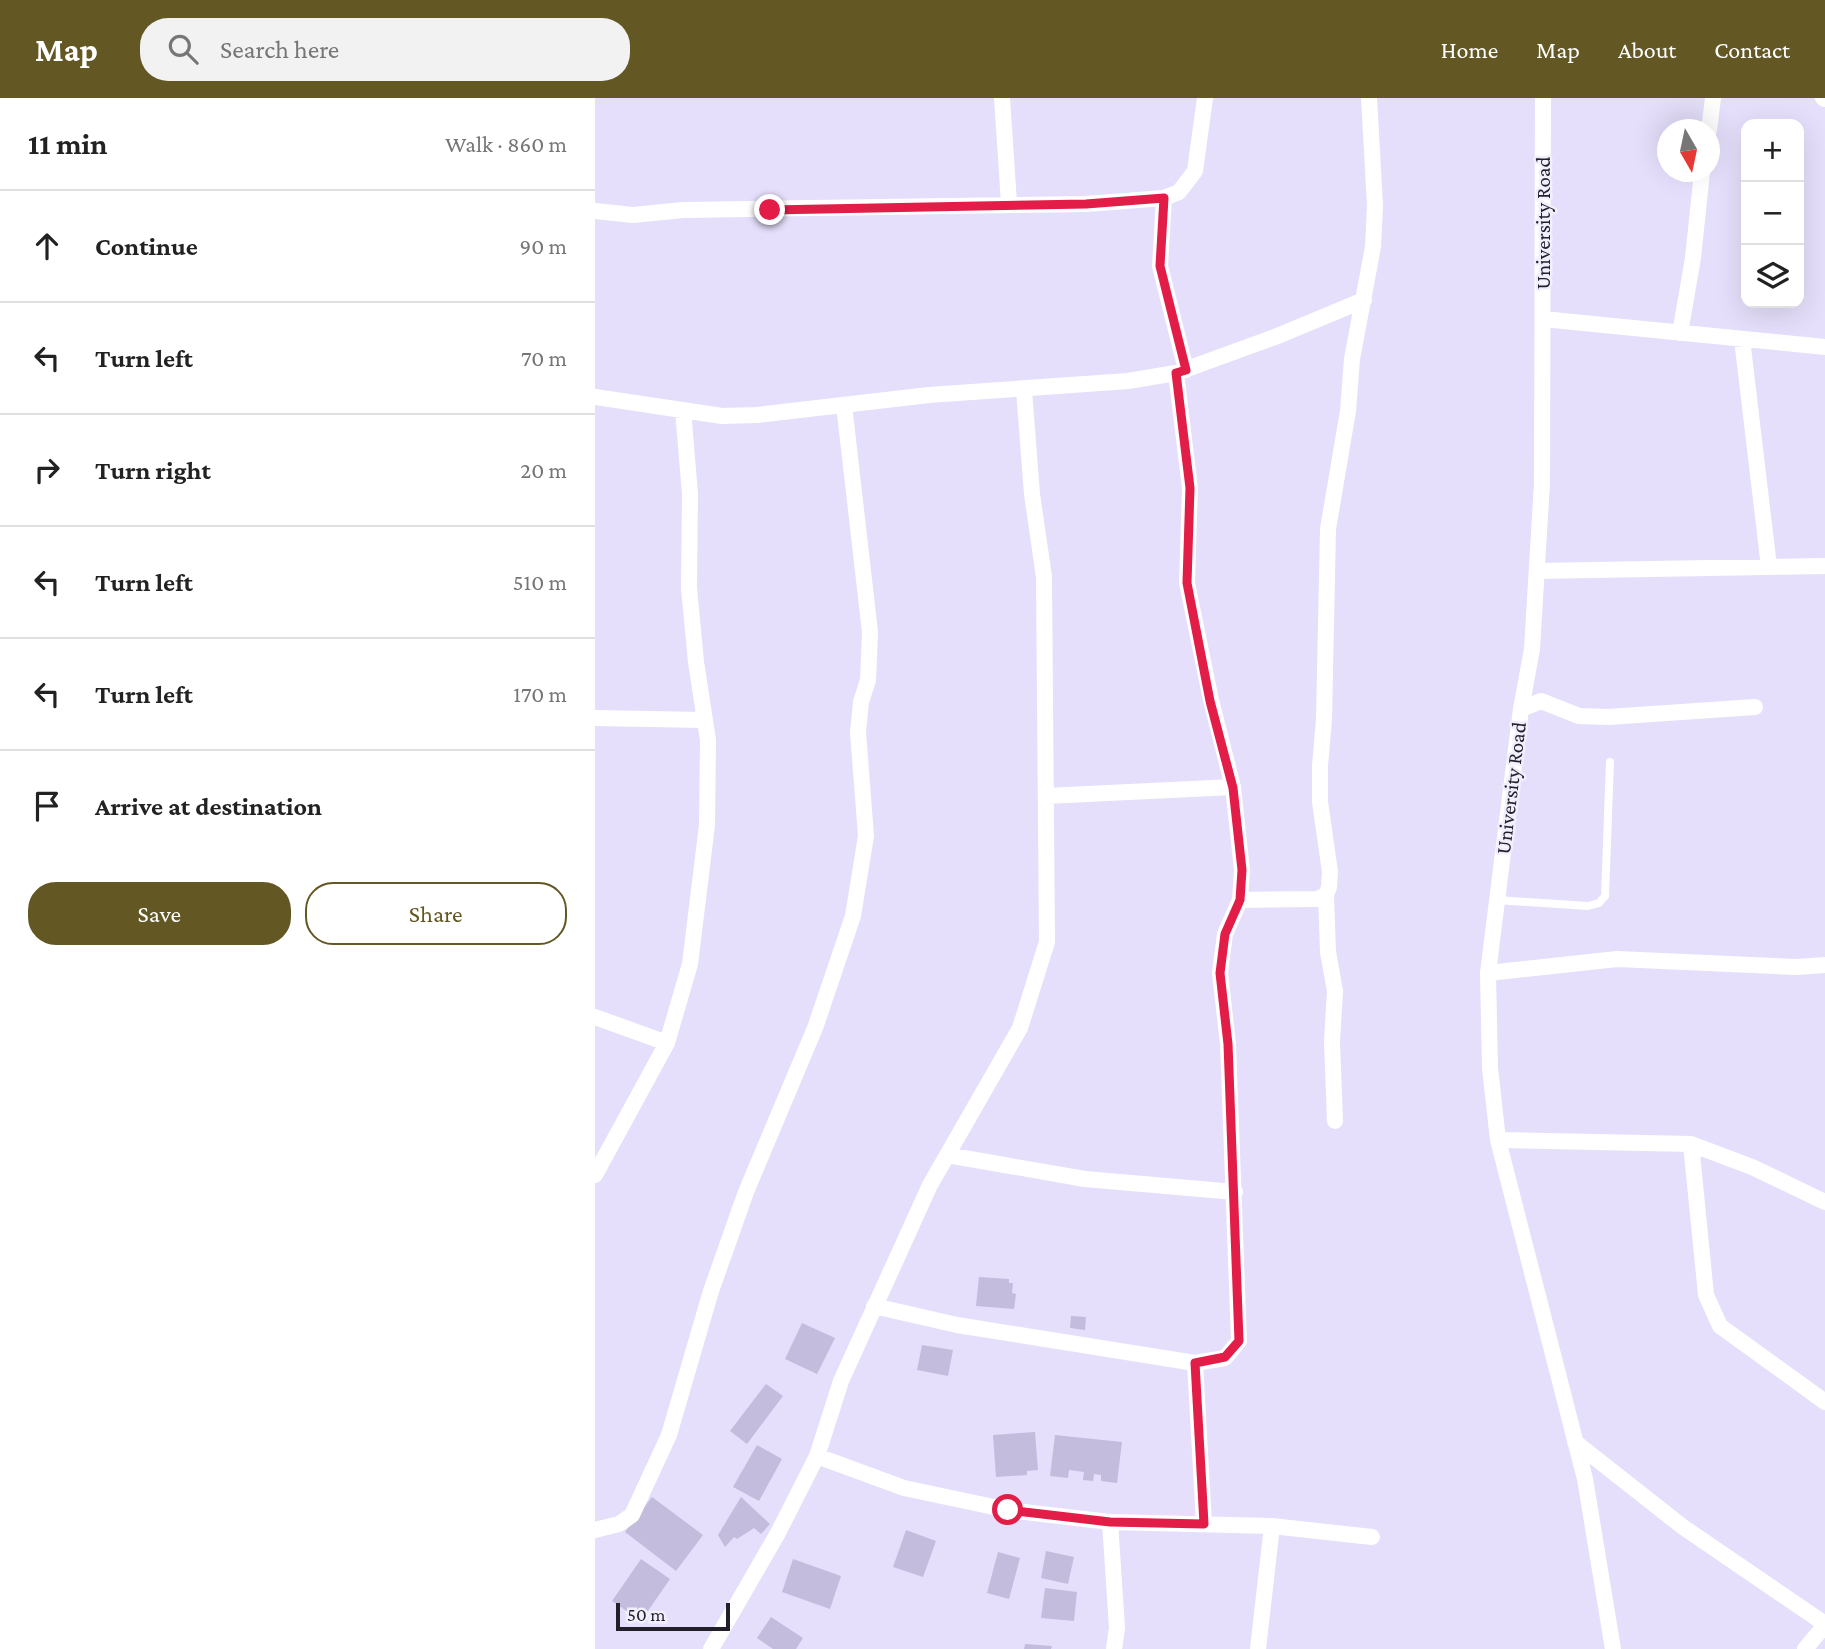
<!DOCTYPE html>
<html lang="en">
<head>
<meta charset="utf-8">
<style>
  :root { --surface:#fff; --page:#f2f2f2; --text:#222; --muted:#767676; --line:#e0e0e0; --accent:#635724 }
  body { margin:0; font-family:"Crimson Pro",serif; background:var(--page); color:var(--text) }
  .controls { position:absolute; right:21px; top:21px; display:grid; overflow:hidden; border-radius:14px; box-shadow:0 7px 28px #0002 }
  .controls button { width:63px; height:63px; display:grid; place-items:center; padding:0; border:0; border-bottom:2px solid var(--line); background:var(--surface); color:var(--text); font:35px sans-serif }
  .compass { position:absolute; left:1062px; top:21px; width:63px; height:63px; border-radius:50%; background:var(--surface); box-shadow:0 7px 28px #0002; rotate:171deg }
  .scale { position:absolute; left:21px; bottom:18px; width:114px; box-sizing:border-box; padding-left:7px; border:4px solid #221f2b; border-top:0; font-size:19px; line-height:24px; white-space:nowrap; color:#221f2b; -webkit-text-stroke:5px #f2effd; paint-order:stroke }
  .stop { position:absolute; width:21px; height:21px; margin:-16px; border:5px solid #e11d48; border-radius:50%; background:#fff }
  .stop.end { background:#e11d48; border-color:#fff; box-shadow:0 2px 7px #0008 }
  .list { margin:0; padding:0; list-style:none }
  h2 { display:flex; justify-content:space-between; align-items:center; height:91px; margin:0; padding:0 28px; font-size:30px }
  h2 small { font-size:23px; font-weight:400; color:var(--muted) }
  .list li { display:grid; grid-template-columns:46px 1fr auto; gap:21px; align-items:center; box-sizing:border-box; height:112px; padding:0 28px; border-top:2px solid var(--line) }
  .list b { display:block; font-size:26px; white-space:nowrap }
  .list em { font-size:23px; font-style:normal; color:var(--muted) }
  .actions { display:flex; gap:14px; padding:21px 28px }
  .actions a { flex:1; padding:16px 0; border:2px solid var(--accent); border-radius:28px; text-align:center; font-size:24px; color:var(--accent) }
  .actions .main { background:var(--accent); color:#fff }
  .icon { flex:none; width:38px; height:38px; fill:none; stroke:currentColor; stroke-width:2; stroke-linecap:round; stroke-linejoin:round }
  .map { position:relative; flex:none; width:1230px; height:1551px; overflow:hidden }
  header { display:flex; align-items:center; gap:42px; box-sizing:border-box; height:98px; padding:0 35px; background:var(--accent); color:#fff }
  header strong { font-size:33px }
  nav { display:flex; gap:38px; margin-inline-start:auto; font-size:24px }
  .search { width:490px; height:63px; background:var(--page); display:flex; align-items:center; gap:18px; box-sizing:border-box; padding:0 24px; border-radius:28px; color:var(--muted); font-size:26px }
  main { display:flex }
  aside { flex:1; background:var(--surface) }
  .map>svg:first-child { display:block }
</style>
</head>
<body>
<header>
<strong>Map</strong>
<div class="search"><svg class="icon" aria-label="search" viewBox="0 0 24 24"><circle cx="10" cy="10" r="6"/><path d="M15 15l6 6"/></svg>Search here</div>
<nav><a>Home</a><a>Map</a><a>About</a><a>Contact</a></nav>
</header>
<main>
<aside>
<h2>11 min<small>Walk · 860 m</small></h2>
<ul class="list">
<li><svg class="icon" aria-label="ahead" viewBox="0 0 24 24"><path d="M12 20V5M6 11l6-6 6 6"/></svg><div><b>Continue</b></div><em>90 m</em></li>
<li><svg class="icon" aria-label="left" viewBox="0 0 24 24"><path d="M17 20v-9H6M10 6l-5 5 5 5"/></svg><div><b>Turn left</b></div><em>70 m</em></li>
<li><svg class="icon" aria-label="right" viewBox="0 0 24 24"><path d="M7 20v-9h11M14 6l5 5-5 5"/></svg><div><b>Turn right</b></div><em>20 m</em></li>
<li><svg class="icon" aria-label="left" viewBox="0 0 24 24"><path d="M17 20v-9H6M10 6l-5 5 5 5"/></svg><div><b>Turn left</b></div><em>510 m</em></li>
<li><svg class="icon" aria-label="left" viewBox="0 0 24 24"><path d="M17 20v-9H6M10 6l-5 5 5 5"/></svg><div><b>Turn left</b></div><em>170 m</em></li>
<li><svg class="icon" aria-label="arrive" viewBox="0 0 24 24"><path d="M6 21V4h12l-3 4 3 4H6"/></svg><div><b>Arrive at destination</b></div></li>
</ul>
<div class="actions"><a class="main">Save</a><a>Share</a></div>
</aside>
<div class="map">
<svg width="1230" height="1551" viewBox="0 0 1230 1551">
  <rect width="100%" height="100%" fill="#e5dffb"/>
  <path fill="#c3bcdd" d="M384 1179 414 1181V1185H418L417 1195 421 1196 419 1211 381 1208Z
    M476 1218 491 1219 490 1232 475 1230Z
    M207 1225 240 1240 222 1276 190 1261Z
    M327 1247 358 1252 353 1278 322 1272Z
    M171 1286 188 1298 152 1346 135 1333Z
    M440 1334 443 1372 432 1373V1377L401 1379 398 1337Z
    M460 1337 527 1344 522 1385 506 1383V1377L499 1376 498 1383 488 1382 489 1374 474 1372 473 1380 455 1378Z
    M162 1347 187 1361 164 1403 138 1389Z
    M57 1399 108 1437 81 1473 30 1434Z
    M146 1399 175 1426 166 1436 159 1430 142 1441 139 1439 130 1449 123 1437Z
    M311 1432 341 1443 328 1479 298 1469Z
    M451 1453 479 1459 473 1486 446 1480Z
    M403 1454 425 1460 414 1501 392 1495Z
    M46 1461 75 1481 46 1523 17 1503Z
    M198 1461 246 1478 235 1511 187 1494Z
    M450 1490 482 1494 479 1523 446 1520Z
    M176 1519 208 1540 201 1551H178L162 1540Z
    M430 1546 457 1548 456 1551H429Z"/>
  <g fill="none" stroke-linecap="round" stroke-linejoin="round">
    <path stroke="#fff" stroke-width="8" d="M902 802 993 808 1004 805 1010 798 1015 664"/>
    <path stroke="#fff" stroke-width="16" d="M407 0 414 105
      M948 0 947 385 937 551 926 611 893 875 895 970 903 1042 1096 1046 1157 1069 1230 1104
      M1228 0 1230 1
      M1114 32 1118 0
      M569 100 565 168 591 272
      M0 113 38 117 88 112 491 106 569 100 584 94 600 73 610 0
      M948 221 1230 249
      M1085 235 1098 160 1107 74
      M1147 241 1174 469
      M581 275 680 239 769 202
      M0 299 127 318 162 317 334 297 533 283 581 275 595 390 592 485 616 602 638 689 647 772 645 802 630 836 625 875 633 946 644 1243 630 1260 600 1265 362 1227 279 1208
      M942 473 1230 468
      M926 611 946 603 984 618 1013 619 1160 609
      M0 620 110 622
      M451 698 638 689
      M645 802 722 801 731 797
      M893 875 1022 861 1201 869 1230 867
      M0 919 72 945
      M740 1023 737 943 740 893 733 854 731 797 734 789 735 774 725 704V668L729 621 733 431 753 313 757 261 778 149 780 107 774 0
      M903 1042 990 1381 1018 1551
      M1096 1046 1111 1197 1125 1228 1230 1304
      M352 1057 490 1081 640 1094
      M0 1077 72 945 95 866 112 727 113 642 101 564 94 490 95 396 88 312
      M600 1265 609 1426
      M980 1344 1088 1429 1230 1526
      M222 1358 309 1390 413 1412 515 1424 677 1428 777 1439
      M515 1424 522 1530 519 1551
      M0 1432 24 1426 37 1417 74 1337 116 1193 151 1094 220 930 258 818 271 738 263 634 266 604 273 582 275 534 249 307
      M116 1551 183 1435 222 1358 246 1283 335 1087 425 930 452 844 449 479 437 396 429 292
      M663 1551 677 1428
      M1210 1551 1230 1527"/>
  </g>
  <g fill="none" stroke-linecap="round" stroke-linejoin="round">
    <path stroke="#e11d48" stroke-width="9" d="M175 112 491 106 569 100 565 168 591 272 581 275 595 390 592 485 615 603 638 690 647 772 645 802 630 836 625 875 633 946 644 1243 630 1259 600 1265 609 1426 515 1424 413 1412"/>
  </g>
  <g text-anchor="middle" stroke-width="5" stroke-linejoin="round" paint-order="stroke">
    <g font-size="21" fill="#221f2b" stroke="#f2effd">
      <text transform="translate(948 125) rotate(-90)" y="7">University Road</text>
      <text transform="translate(916 690) rotate(-83)" y="7">University Road</text>
    </g>
  </g>
</svg>
<div class="controls">
<button>+</button>
<button>−</button>
<button><svg class="icon" aria-label="layers" viewBox="0 0 24 24"><path d="M12 4l9 5-9 5-9-5zM3 14l9 5 9-5"/></svg></button>
</div>
<svg class="compass" viewBox="-18 -18 36 36"><path d="M0-13l5 13h-10z" fill="#e53935"/><path d="M0 13l5-13h-10z" fill="#767676"/></svg>
<div class="scale">50 m</div>
<div class="stop" style="left:413px;top:1412px"></div>
<div class="stop end" style="left:175px;top:112px"></div>
</div>
</main>
</body>
</html>
